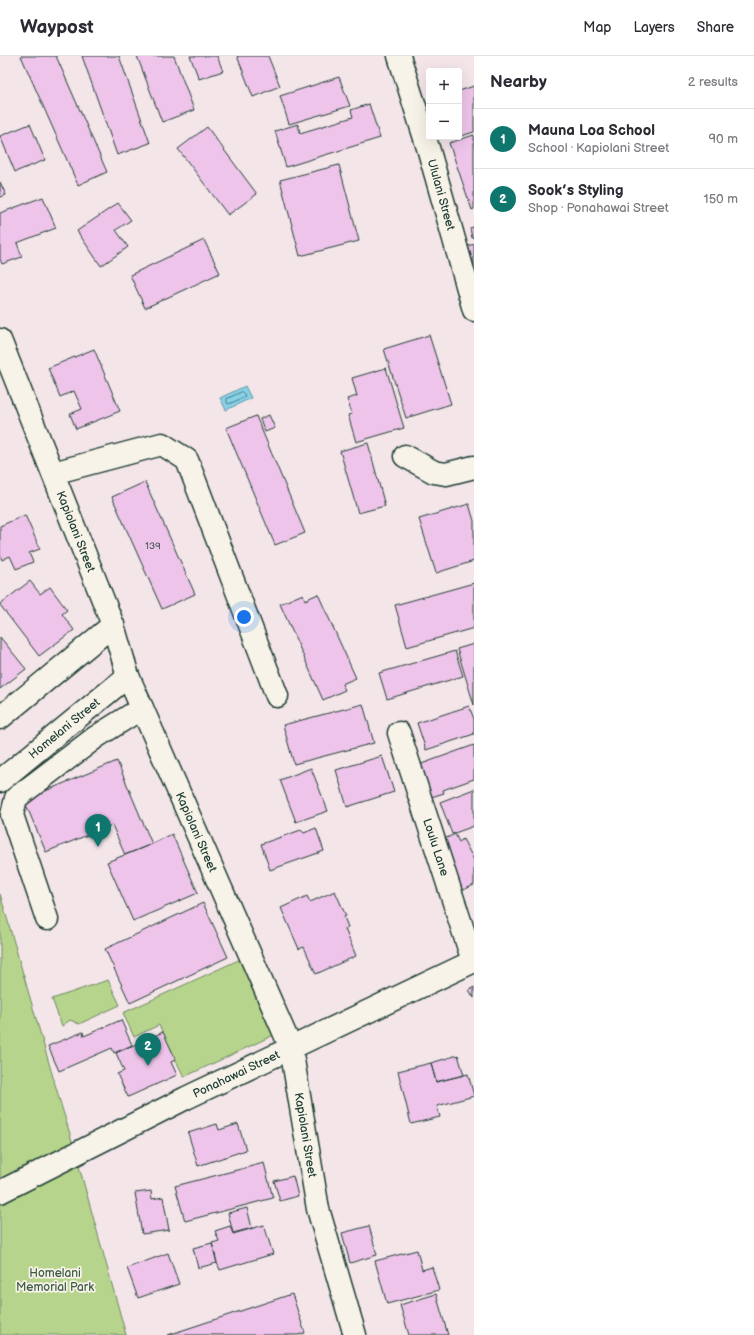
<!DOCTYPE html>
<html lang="en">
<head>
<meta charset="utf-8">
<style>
  :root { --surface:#fff; --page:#f7f7f7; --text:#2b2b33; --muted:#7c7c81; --line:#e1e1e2; --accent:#0f766e }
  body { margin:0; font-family:"Balsamiq Sans",sans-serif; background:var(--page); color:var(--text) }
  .controls { position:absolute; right:12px; top:12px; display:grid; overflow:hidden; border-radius:4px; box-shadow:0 4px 16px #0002 }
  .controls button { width:36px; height:36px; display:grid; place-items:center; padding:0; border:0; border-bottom:1px solid var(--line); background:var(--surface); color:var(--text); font:20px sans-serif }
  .you { position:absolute; left:244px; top:561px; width:14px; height:14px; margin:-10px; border:3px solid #fff; border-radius:50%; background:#1a73e8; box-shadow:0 0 0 6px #1a73e833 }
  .badge { display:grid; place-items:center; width:26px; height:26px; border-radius:50%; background:var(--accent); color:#fff; font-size:13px; font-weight:700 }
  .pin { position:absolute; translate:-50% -33px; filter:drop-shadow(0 1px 2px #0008) }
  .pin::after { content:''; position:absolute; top:21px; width:14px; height:12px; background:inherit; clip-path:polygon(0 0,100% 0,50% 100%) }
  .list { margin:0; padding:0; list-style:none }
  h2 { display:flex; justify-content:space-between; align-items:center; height:52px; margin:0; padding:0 16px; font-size:17px }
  h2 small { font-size:13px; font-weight:400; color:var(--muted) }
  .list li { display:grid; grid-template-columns:26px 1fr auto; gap:12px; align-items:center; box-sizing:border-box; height:60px; padding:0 16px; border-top:1px solid var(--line) }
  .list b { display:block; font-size:15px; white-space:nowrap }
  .list p { margin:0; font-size:13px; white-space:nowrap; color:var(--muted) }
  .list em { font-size:13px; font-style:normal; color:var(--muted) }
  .map { position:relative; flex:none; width:474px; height:1279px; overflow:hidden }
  header { display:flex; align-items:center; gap:24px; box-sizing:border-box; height:56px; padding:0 20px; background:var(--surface); border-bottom:1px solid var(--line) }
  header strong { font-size:19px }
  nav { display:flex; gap:22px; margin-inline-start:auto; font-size:14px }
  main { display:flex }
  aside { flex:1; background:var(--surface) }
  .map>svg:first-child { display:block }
</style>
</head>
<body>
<header>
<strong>Waypost</strong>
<nav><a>Map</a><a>Layers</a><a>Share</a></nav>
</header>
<main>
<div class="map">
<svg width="474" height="1279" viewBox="0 0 474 1279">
  <rect width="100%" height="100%" fill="#f4e5e9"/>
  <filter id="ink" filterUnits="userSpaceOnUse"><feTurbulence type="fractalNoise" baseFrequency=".025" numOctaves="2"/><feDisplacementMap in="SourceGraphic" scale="8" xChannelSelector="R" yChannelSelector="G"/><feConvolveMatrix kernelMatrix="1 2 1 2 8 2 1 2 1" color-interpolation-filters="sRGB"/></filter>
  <g filter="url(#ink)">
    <path fill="#b7d48d" stroke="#6b8860" d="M0 838 59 1042 70 1078 126 1279H0Z
      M243 902 278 977 184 1021 159 969 134 981 123 957Z
      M108 924 120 949 79 968 70 964 62 970 52 943Z"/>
    <path fill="#87d2e8" stroke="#5d96a0" d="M245 330 251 342 226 354 220 342Z"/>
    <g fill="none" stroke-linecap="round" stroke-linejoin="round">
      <path stroke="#49797c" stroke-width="1" d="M242 336 245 339 244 341 229 348 227 347V343Z"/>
    </g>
    <path fill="#eec4ea" stroke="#1f3d34" d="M21 0H56L107 116 78 129Z
      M82 0H119L150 87 117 99Z
      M137 0H174L194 54 162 66Z
      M190 0H217L223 15 199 23Z
      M237 0H268L280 30 253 41Z
      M339 21 350 50 289 68 280 40Z
      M474 30V76L461 80 459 75V35Z
      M369 48 380 82 286 111 275 75 298 68 300 77 353 61 351 54Z
      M30 68 45 104 15 116 0 80Z
      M207 71 257 138 228 159 178 93Z
      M474 79V153L472 154 449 87Z
      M339 109 359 185 300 200 280 124Z
      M0 126 6 139 0 141Z
      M43 141 56 172 17 187 22 201 2 208 0 203V157Z
      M118 147 131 164 116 174 128 191 101 210 77 175Z
      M474 171V181L472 182 470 172Z
      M204 184 220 217 145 252 130 219Z
      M474 188V210L468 190Z
      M429 279 451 348 406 362 384 293Z
      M94 293 120 355 76 373 70 358 82 353 74 335 60 341 48 312Z
      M386 312 404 372 356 386 348 359 352 358 347 343 357 340 352 322Z
      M269 359 275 372 265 376 260 363Z
      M256 360 305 477 275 489 226 372Z
      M368 387 385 450 358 457 340 395Z
      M145 426 195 538 162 553 112 441Z
      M469 448 474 465V505L436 517 419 463Z
      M25 459 40 493 29 497 33 506 16 513 10 500 2 504 0 499V470Z
      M30 525 40 538 50 531 67 554 62 558 74 574 39 600 0 549V548Z
      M474 527V572L407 591 395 549Z
      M303 538 305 544 318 538 356 622 342 628 345 634 323 644 280 548Z
      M0 581 26 613 0 633Z
      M474 588V649L457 593Z
      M455 595 463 620 387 643 379 617Z
      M363 648 374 687 294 708 283 669Z
      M469 650 474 663V678L426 694 417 667Z
      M474 689V723L443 734 444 737 428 742 416 710Z
      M382 700 394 736 347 751 336 714Z
      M117 705 152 788 125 799 112 769 46 796 24 744Z
      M311 712 328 755 296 766 280 724Z
      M474 733V770L452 778 440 746Z
      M316 772 324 795 270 814 261 788 301 774 304 777Z
      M172 778 198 837 133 865 107 806 152 788Z
      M455 778 459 786 463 783 474 804V829L457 837 440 785Z
      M335 835 346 860 344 861 348 871 345 873 356 900 316 918 304 891 299 893 281 852 307 840 310 846Z
      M203 847 228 901 130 947 105 893Z
      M474 931V942L469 934Z
      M121 964 132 989 114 997 112 992 59 1015 48 990 83 976 84 980Z
      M163 976 176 1004 171 1006 177 1019 128 1041 117 1018 124 1015 116 997Z
      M458 999 464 1019 436 1026 431 1007Z
      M431 1007 436 1026 468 1018 474 1040 437 1050 440 1061 411 1068 398 1015Z
      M217 1068 219 1074 238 1068 246 1094 198 1110 188 1077Z
      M264 1107 273 1142 185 1165 175 1130Z
      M293 1120 298 1140 280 1145 274 1125Z
      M151 1135 152 1143 163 1141 169 1174 142 1178 135 1137Z
      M247 1152 252 1172 233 1177 228 1157Z
      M264 1169 273 1198 220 1214 217 1207 212 1187 219 1185 215 1175 230 1170 233 1178Z
      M369 1170 377 1199 350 1207 342 1177Z
      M212 1187 217 1207 198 1212 193 1192Z
      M417 1194 422 1214 432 1211 439 1234 387 1248 375 1205Z
      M168 1197 179 1228 138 1242 127 1212Z
      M292 1238 305 1277 298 1279H168Z
      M436 1238 448 1279H409L400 1249Z"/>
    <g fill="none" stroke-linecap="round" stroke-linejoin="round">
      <defs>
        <g id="minor">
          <path id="s1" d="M399 0 429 95 474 254"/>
          <path id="s2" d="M0 284 113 569 128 620 291 992 318 1153 355 1279"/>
          <path d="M405 400 434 416 446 418 474 411"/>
          <path d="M53 417 162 388 187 404 277 640"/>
          <path d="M0 662 113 569"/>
          <path id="s3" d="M399 677 473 905"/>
          <path id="s4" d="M0 725 128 620"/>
          <path d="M47 863 12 759 16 742 96 681 142 652"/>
          <path id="s5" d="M0 1136 186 1042 474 905"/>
        </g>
      </defs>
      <use href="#minor" stroke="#1f3d34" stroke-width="25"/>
      <use href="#minor" stroke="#f7f3e8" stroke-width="22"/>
    </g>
  </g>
  <g text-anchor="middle" stroke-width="3.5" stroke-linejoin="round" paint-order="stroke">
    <g font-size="10" fill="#535f62">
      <text x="153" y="493">139</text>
    </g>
    <g font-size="12" fill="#1f3d34" stroke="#f7f3e8">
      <text dy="4" stroke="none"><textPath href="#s1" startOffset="145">Ululani Street</textPath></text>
      <text dy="4" stroke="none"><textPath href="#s2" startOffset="206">Kapiolani Street</textPath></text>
      <text dy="4" stroke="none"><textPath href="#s4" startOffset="83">Homelani Street</textPath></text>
      <text dy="4" stroke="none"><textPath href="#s2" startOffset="530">Kapiolani Street</textPath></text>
      <text dy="4" stroke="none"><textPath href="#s3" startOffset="120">Loulu Lane</textPath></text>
      <text dy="4" stroke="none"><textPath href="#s5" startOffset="264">Ponahawai Street</textPath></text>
      <text dy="4" stroke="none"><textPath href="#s2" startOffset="854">Kapiolani Street</textPath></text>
    </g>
    <g font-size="12" fill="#3d5b46" stroke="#f7f3e8">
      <text x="55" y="1221">Homelani<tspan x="55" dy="14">Memorial Park</tspan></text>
    </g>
  </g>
</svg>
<div class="controls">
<button>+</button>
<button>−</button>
</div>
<div class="you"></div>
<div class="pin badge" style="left:98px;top:791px">1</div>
<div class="pin badge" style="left:148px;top:1010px">2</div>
</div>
<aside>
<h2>Nearby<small>2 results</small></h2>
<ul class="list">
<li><span class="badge">1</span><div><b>Mauna Loa School</b><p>School · Kapiolani Street</p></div><em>90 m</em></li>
<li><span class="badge">2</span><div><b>Sook’s Styling</b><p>Shop · Ponahawai Street</p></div><em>150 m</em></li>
</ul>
</aside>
</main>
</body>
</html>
